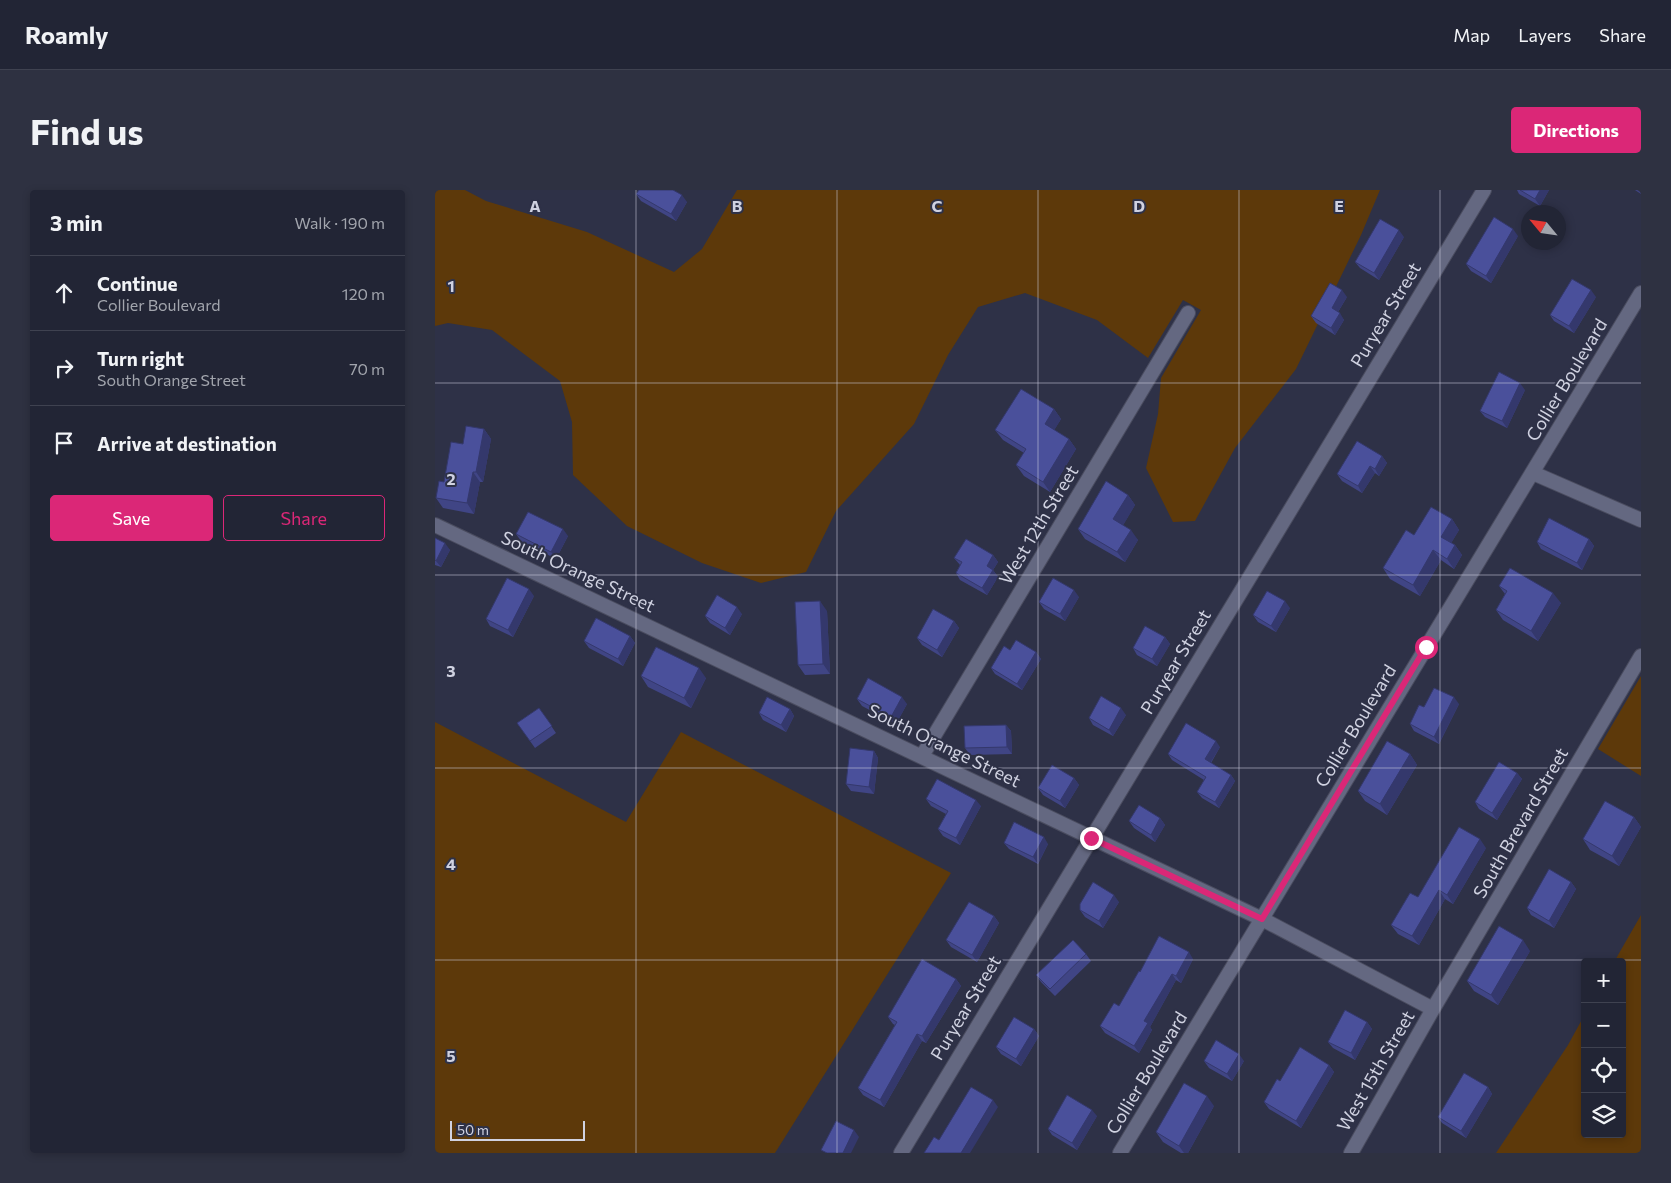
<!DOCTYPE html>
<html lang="en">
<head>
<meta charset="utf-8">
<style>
  :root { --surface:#222535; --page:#2e3141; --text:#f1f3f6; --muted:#a2a5ad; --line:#3f4250; --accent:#db2777 }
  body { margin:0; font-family:Commissioner,sans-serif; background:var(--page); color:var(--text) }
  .controls { position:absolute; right:15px; bottom:15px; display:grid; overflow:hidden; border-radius:5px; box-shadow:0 2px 8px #0003 }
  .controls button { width:45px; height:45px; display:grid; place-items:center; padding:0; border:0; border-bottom:1px solid var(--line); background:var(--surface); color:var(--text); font:25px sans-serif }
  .compass { position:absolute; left:1086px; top:15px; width:45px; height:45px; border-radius:50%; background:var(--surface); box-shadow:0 2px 8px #0003; rotate:299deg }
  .scale { position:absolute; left:15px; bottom:12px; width:135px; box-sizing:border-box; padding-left:5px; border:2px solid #d0d2e1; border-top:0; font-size:14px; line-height:18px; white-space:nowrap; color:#d0d2e1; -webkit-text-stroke:4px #2e3147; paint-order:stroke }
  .stop { position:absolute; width:15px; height:15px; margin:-11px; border:4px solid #db2777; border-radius:50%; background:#fff }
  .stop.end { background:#db2777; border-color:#fff; box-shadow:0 1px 5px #0008 }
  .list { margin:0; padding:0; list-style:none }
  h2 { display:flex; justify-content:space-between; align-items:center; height:65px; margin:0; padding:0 20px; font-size:21px }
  h2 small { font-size:16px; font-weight:400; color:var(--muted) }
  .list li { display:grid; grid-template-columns:32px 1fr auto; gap:15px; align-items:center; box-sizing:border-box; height:75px; padding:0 20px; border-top:1px solid var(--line) }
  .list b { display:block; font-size:19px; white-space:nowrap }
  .list p { margin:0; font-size:16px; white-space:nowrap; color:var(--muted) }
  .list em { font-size:16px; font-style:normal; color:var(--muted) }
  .actions { display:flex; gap:10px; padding:15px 20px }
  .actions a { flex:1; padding:11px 0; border:1px solid var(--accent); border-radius:5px; text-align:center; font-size:18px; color:var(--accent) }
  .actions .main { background:var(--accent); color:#fff }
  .icon { flex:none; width:28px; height:28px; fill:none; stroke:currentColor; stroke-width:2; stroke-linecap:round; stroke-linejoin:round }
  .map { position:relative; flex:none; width:1206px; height:963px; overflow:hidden; border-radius:5px }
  header { display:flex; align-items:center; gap:30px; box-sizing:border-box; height:70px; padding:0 25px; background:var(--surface); border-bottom:1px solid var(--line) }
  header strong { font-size:24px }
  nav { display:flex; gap:28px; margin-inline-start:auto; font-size:18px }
  .intro { display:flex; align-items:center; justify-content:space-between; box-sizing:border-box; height:120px; padding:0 30px }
  h1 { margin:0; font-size:35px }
  .button { padding:12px 22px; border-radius:5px; background:var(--accent); color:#fff; font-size:18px; font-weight:700 }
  main { display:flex; gap:30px; padding:0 30px }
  aside { flex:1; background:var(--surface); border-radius:5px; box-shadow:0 2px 8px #0003 }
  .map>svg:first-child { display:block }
</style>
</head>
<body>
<header>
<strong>Roamly</strong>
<nav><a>Map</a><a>Layers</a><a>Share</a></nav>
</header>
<div class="intro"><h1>Find us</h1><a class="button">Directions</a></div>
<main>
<aside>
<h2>3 min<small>Walk · 190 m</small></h2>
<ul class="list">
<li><svg class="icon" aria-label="ahead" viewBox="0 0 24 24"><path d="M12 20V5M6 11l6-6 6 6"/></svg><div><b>Continue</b><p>Collier Boulevard</p></div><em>120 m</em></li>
<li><svg class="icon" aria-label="right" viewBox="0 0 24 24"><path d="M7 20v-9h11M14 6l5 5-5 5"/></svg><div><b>Turn right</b><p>South Orange Street</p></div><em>70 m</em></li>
<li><svg class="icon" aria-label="arrive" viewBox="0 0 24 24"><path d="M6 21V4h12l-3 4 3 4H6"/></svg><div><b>Arrive at destination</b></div></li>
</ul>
<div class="actions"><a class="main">Save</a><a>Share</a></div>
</aside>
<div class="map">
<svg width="1206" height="963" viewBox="0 0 1206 963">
  <rect width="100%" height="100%" fill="#2e3147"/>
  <path fill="#5d390a" d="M0 0H30L51 11 152 42 239 82 267 59 302 0H945L926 45 861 179 800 258 760 331 738 332 711 278 723 224 726 188 766 120 748 110 713 168 662 130 590 103 543 117 513 165 479 234 401 321 371 382 326 393 267 373 192 336 138 285 137 232 125 191 57 140 13 133 0 136Z
    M1206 486V586L1163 559Z
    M0 532 191 632 246 542 516 683 340 963H0Z
    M1206 725V963H1061L1133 855 1150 824V944H1187V772H1179Z"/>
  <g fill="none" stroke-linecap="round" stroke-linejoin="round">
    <defs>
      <path id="minor" d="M1098 283 1206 330
        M0 335 827 729 998 819
        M487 566 753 123
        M466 963 1049 0
        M685 963 1206 103
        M916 963 998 819 1206 466"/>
    </defs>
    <use href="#minor" stroke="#4a4c5f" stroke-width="16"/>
    <use href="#minor" stroke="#646881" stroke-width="14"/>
  </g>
  <path fill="#404585" d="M1082 0H1114L1105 16 1084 4Z
    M1200 0H1206V4Z
    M201 4 252 12 241 31 206 11Z
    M1083 46 1056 93 1036 81 1031 74Z
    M969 47 944 90 925 78 920 72Z
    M912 107 903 122 909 130 900 145 881 133 876 126Z
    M1161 107 1139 143 1119 131 1115 125Z
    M1090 200 1072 238 1050 227 1045 221Z
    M619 219 626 229 619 240 634 249 641 259 615 302 589 286 581 275 589 263 568 250 560 240Z
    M49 239 56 249 48 292H45L39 324 8 318 1 308 28 254Z
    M947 266 952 273 944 286 940 283 927 303 907 291 902 284Z
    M693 305 700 315 688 335 703 350 690 372 650 349 643 339Z
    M1017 329 1024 340 1016 353 1020 355 1027 365 1019 379 1006 370 985 406 955 389 948 378 979 345Z
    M81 344 133 346 121 369 86 351Z
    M0 348 15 360 6 377 0 375Z
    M1154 349 1159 356 1147 380 1106 359 1102 352Z
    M558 365 563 372 558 380 563 387 552 405 525 390 521 383 525 375 519 368Z
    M1064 396 1126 413 1103 451 1068 430 1061 420 1070 404Z
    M99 406 78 447 55 436 51 429Z
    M644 407 630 431 609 419 604 412Z
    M855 418 841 442 823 432 818 425Z
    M392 421 395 484 370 485 363 475Z
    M307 424 295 445 275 433 270 426Z
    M519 431 524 438 507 467 487 455 482 448Z
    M195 446 200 453 188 476 154 458 149 451Z
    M730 447 735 454 722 476 702 465 698 458Z
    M575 460 601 462 606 469 587 500 560 484 556 478Z
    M206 486 271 488 256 518 213 497Z
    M422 509 472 514 461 534 427 516Z
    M1024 514 1004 554 979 541 975 534 989 517Z
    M104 518 121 543 100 558 82 533Z
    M355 519 359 526 351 542 328 530 324 523Z
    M691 525 678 546 658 535 654 528Z
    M571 535 576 541 577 564 535 565 530 558Z
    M785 557 776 573 796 585 800 591 784 618 767 608 762 602 769 590 737 570 733 564Z
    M439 561 443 568 439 604 416 601 411 594Z
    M975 564 982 575 952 625 930 611 923 601Z
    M1082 583 1087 589 1062 630 1044 619 1040 612Z
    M639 588 644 595 630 618 608 605 603 598Z
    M491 609 546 616 525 655 508 646 503 639 511 624 496 616Z
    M1199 627 1206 637 1184 676 1155 660 1148 649Z
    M725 628 730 635 720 652 699 638 694 631Z
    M569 653 613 654 603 674 574 659Z
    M1051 658 1018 714 1010 709 984 755 963 744 956 735 983 707Z
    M1136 692 1141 699 1119 738 1096 725 1092 718Z
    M684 712 668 738 650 727 645 720Z
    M559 726 564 733 542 772 516 757 511 750Z
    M1095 761 1063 815 1039 801 1032 791Z
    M651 764 656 771 620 806 606 792 601 785Z
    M758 769 746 793 741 790 715 837 717 840 704 863 670 843 665 836 684 816 705 782Z
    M521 789 526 796 491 853 487 851 449 917 428 905 423 898 460 835 458 834 453 827Z
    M932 832 937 839 920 870 898 858 893 852Z
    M599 839 604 846 586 876 566 864 561 857Z
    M769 871H809L797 891 774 878Z
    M894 875 899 882 866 938 834 919 829 912Z
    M1053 897 1057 904 1031 948 1007 933 1003 927Z
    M779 916 753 963H746L728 952 721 942Z
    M662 926 642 960 617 945 613 939Z"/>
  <path fill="#34386c" d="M1105 0H1114L1105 16 1100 9Z
    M247 5 252 12 241 31 236 24Z
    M1078 39 1083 46 1056 93 1051 86Z
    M964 40 969 47 944 90 939 83Z
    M907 100 912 107 901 125 897 118Z
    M1156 100 1161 107 1139 143 1134 136Z
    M905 123 909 130 900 145 896 138Z
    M1085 193 1090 200 1072 238 1067 231Z
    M619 219 626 229 617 244 610 234Z
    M49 239 56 249 48 292 41 282Z
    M634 249 641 259 615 302 608 292Z
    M947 266 952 273 944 286 940 279Z
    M935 276 940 283 927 303 923 296Z
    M38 282 45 292 39 324 32 313Z
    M693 305 700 315 686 339 678 329Z
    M1017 329 1024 340 1014 357 1006 347Z
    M128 339 133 346 121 369 116 362Z
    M696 340 703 350 690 372 682 362Z
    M1154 349 1159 356 1147 380 1142 373Z
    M10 353 15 360 6 377 1 371Z
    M1020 355 1027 365 1019 379 1012 369Z
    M998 360 1006 370 985 406 978 395Z
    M558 365 563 372 558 380 563 387 552 405 547 398 552 376Z
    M94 399 99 406 78 447 73 440Z
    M639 400 644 407 630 431 625 424Z
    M1118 403 1126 413 1103 451 1096 441Z
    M385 411 392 421 395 484 388 474Z
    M850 411 855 418 841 442 836 436Z
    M302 417 307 424 295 445 290 438Z
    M519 431 524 438 507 467 502 460Z
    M195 446 200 453 188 476 183 469Z
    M730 447 735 454 722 476 717 469Z
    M601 462 606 469 587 500 582 494Z
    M264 478 271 488 256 518 249 508Z
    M467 507 472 514 461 534 456 527Z
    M1019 507 1024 514 1004 554 999 547Z
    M686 518 691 525 678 546 674 540Z
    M355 519 359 526 351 542 346 535Z
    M571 535 576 541 577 564 572 557Z
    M781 551 785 557 774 575 770 569Z
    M439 561 443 568 439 604 434 597Z
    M975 564 982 575 952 625 945 614Z
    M1082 583 1087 589 1062 630 1057 623Z
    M796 585 800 591 784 618 780 612Z
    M639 588 644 595 630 618 625 611Z
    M541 610 546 616 525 655 521 648Z
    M1199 627 1206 637 1184 676 1177 666Z
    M725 628 730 635 720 652 716 645Z
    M609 647 613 654 603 674 598 667Z
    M1045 649 1051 658 1018 714 1012 705Z
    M1136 692 1141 699 1119 738 1114 731Z
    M1004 700 1010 709 984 755 977 746Z
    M679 705 684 712 668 738 664 731Z
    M559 726 564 733 542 772 537 765Z
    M1088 750 1095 761 1063 815 1056 805Z
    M754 762 758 769 746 793 741 786Z
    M737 784 741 790 715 837 717 840 704 863 699 856 709 831Z
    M521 789 526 796 491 853 487 846Z
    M932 832 937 839 920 870 916 863Z
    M599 839 604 846 586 876 581 869Z
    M482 844 487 851 449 917 445 910Z
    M804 864 809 871 797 891 792 884Z
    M894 875 899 882 866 938 861 931Z
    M1053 897 1057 904 1031 948 1026 941Z
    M772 906 779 916 753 963H749L744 956Z
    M558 910 563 917 535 963H526Z
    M657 920 662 926 642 960 637 953Z
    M419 940 424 947 416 963H408Z"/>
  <path fill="#4a509b" stroke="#34386c" d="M204 0H238L247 5 236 24 201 4Z
    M1085 0H1105L1100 9Z
    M1059 27 1078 39 1051 86 1031 74Z
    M945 29 964 40 939 83 920 72Z
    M1137 89 1156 100 1134 136 1115 125Z
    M895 93 907 100 897 118 905 123 896 138 876 126Z
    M1064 182 1085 193 1067 231 1045 221Z
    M586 199 619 219 610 234 634 249 608 292 581 275 591 259 560 240Z
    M31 236 49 239 41 282H38L32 313 1 308 4 291 9 292 16 252 28 254Z
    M922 251 947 266 940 279 935 276 923 296 902 284Z
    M671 291 693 305 678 329 696 340 682 362 643 339Z
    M996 317 1017 329 1006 347 1020 355 1012 369 998 360 978 395 948 378 971 340 979 345Z
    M93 322 128 339 116 362 81 344Z
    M1114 328 1154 349 1142 373 1102 352Z
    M0 348 10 353 1 371 0 370Z
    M531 349 558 365 552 376 558 380 547 398 521 383 527 372 519 368Z
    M1075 378 1118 403 1096 441 1061 420 1072 401 1064 396Z
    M72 388 94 399 73 440 51 429Z
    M618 388 639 400 625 424 604 412Z
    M832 401 850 411 836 436 818 425Z
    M282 405 302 417 290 438 270 426Z
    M385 411 388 474 363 475 360 412Z
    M498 419 519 431 502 460 482 448Z
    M161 428 195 446 183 469 149 451Z
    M710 436 730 447 717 469 698 458Z
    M581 450 601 462 582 494 556 478 569 456 575 460Z
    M221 457 264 478 249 508 206 486Z
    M433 488 467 507 456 527 422 509Z
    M999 498 1019 507 999 547 975 534 984 515 989 517Z
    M666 506 686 518 674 540 654 528Z
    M332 507 355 519 346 535 324 523Z
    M104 518 117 536 95 551 82 533Z
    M751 533 781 551 770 569 796 585 780 612 762 602 771 587 733 564Z
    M571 535 572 557 530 558 529 536Z
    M952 551 975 564 945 614 923 601Z
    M415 558 439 561 434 597 411 594Z
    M1064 572 1082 583 1057 623 1040 612Z
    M617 575 639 588 625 611 603 598Z
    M502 589 541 610 521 648 503 639 513 621 491 609Z
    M1170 611 1199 627 1177 666 1148 649Z
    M704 615 725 628 716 645 694 631Z
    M579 632 609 647 598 667 569 653Z
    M1024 637 1045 649 1012 705 1004 700 977 746 956 735 975 703 983 707Z
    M1114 679 1136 692 1114 731 1092 718Z
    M658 692 679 705 664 731 645 720V714Z
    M534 712 559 726 537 765 511 750Z
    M1064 736 1088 750 1056 805 1032 791Z
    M724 746 754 762 741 786 737 784 709 831 713 833 699 856 665 836 679 813 684 816 704 781 705 782Z
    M638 750 651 764 615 799 601 785Z
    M487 769 521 789 487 846 482 844 445 910 423 898 462 832 453 827Z
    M910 820 932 832 916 863 893 852Z
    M579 827 599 839 581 869 561 857Z
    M781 850 804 864 792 884 769 871Z
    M865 857 894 875 861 931 829 912 842 889 845 891Z
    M1029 883 1053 897 1026 941 1003 927Z
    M749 893 772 906 744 956 721 942Z
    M536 897 558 910 526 963H489L499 947 504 950Z
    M632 905 657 920 637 953 613 939Z
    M401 931 419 940 408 963H392L386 960Z"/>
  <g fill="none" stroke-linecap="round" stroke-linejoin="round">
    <path stroke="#db2777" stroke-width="6" d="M656 648 827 729 991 457"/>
  </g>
  <path fill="none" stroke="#d0d2e1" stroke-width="1" stroke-opacity="0.55" d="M201 0V963M402 0V963M603 0V963M804 0V963M1005 0V963M0 193H1206M0 385H1206M0 578H1206M0 770H1206"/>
  <g text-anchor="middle" stroke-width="4" stroke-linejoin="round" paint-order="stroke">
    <g font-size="18" fill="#d0d2e1" stroke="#2e3147">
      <text transform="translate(951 125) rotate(-59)" y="6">Puryear Street</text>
      <text transform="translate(1132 190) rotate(-59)" y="6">Collier Boulevard</text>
      <text transform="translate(604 335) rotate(-59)" y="6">West 12th Street</text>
      <text transform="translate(143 382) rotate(25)" y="6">South Orange Street</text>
      <text transform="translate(741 472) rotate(-59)" y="6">Puryear Street</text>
      <text transform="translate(921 536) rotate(-59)" y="6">Collier Boulevard</text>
      <text transform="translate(509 556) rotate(26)" y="6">South Orange Street</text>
      <text transform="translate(1086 633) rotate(-60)" y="6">South Brevard Street</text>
      <text transform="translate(531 818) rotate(-59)" y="6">Puryear Street</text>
      <text transform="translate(941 881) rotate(-60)" y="6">West 15th Street</text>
      <text transform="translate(712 883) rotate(-59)" y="6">Collier Boulevard</text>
    </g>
  </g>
  <g font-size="16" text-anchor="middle" font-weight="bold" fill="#d0d2e1" stroke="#2e3147" stroke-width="4" stroke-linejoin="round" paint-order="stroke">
    <text x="100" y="22">A</text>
    <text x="302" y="22">B</text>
    <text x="502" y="22">C</text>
    <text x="704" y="22">D</text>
    <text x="904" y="22">E</text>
    <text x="16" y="102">1</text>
    <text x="16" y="295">2</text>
    <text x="16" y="487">3</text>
    <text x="16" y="680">4</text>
    <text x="16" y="872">5</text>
  </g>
</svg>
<div class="controls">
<button>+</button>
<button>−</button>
<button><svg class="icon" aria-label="locate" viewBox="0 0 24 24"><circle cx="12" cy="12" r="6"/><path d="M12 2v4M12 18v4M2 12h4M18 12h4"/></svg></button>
<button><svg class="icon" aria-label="layers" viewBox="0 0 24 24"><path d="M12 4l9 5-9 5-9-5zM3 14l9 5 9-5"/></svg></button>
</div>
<svg class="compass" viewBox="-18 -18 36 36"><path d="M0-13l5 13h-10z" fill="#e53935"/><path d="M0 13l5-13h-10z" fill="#a2a5ad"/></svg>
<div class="scale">50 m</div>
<div class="stop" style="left:991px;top:457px"></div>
<div class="stop end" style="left:656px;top:648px"></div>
</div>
</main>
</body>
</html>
